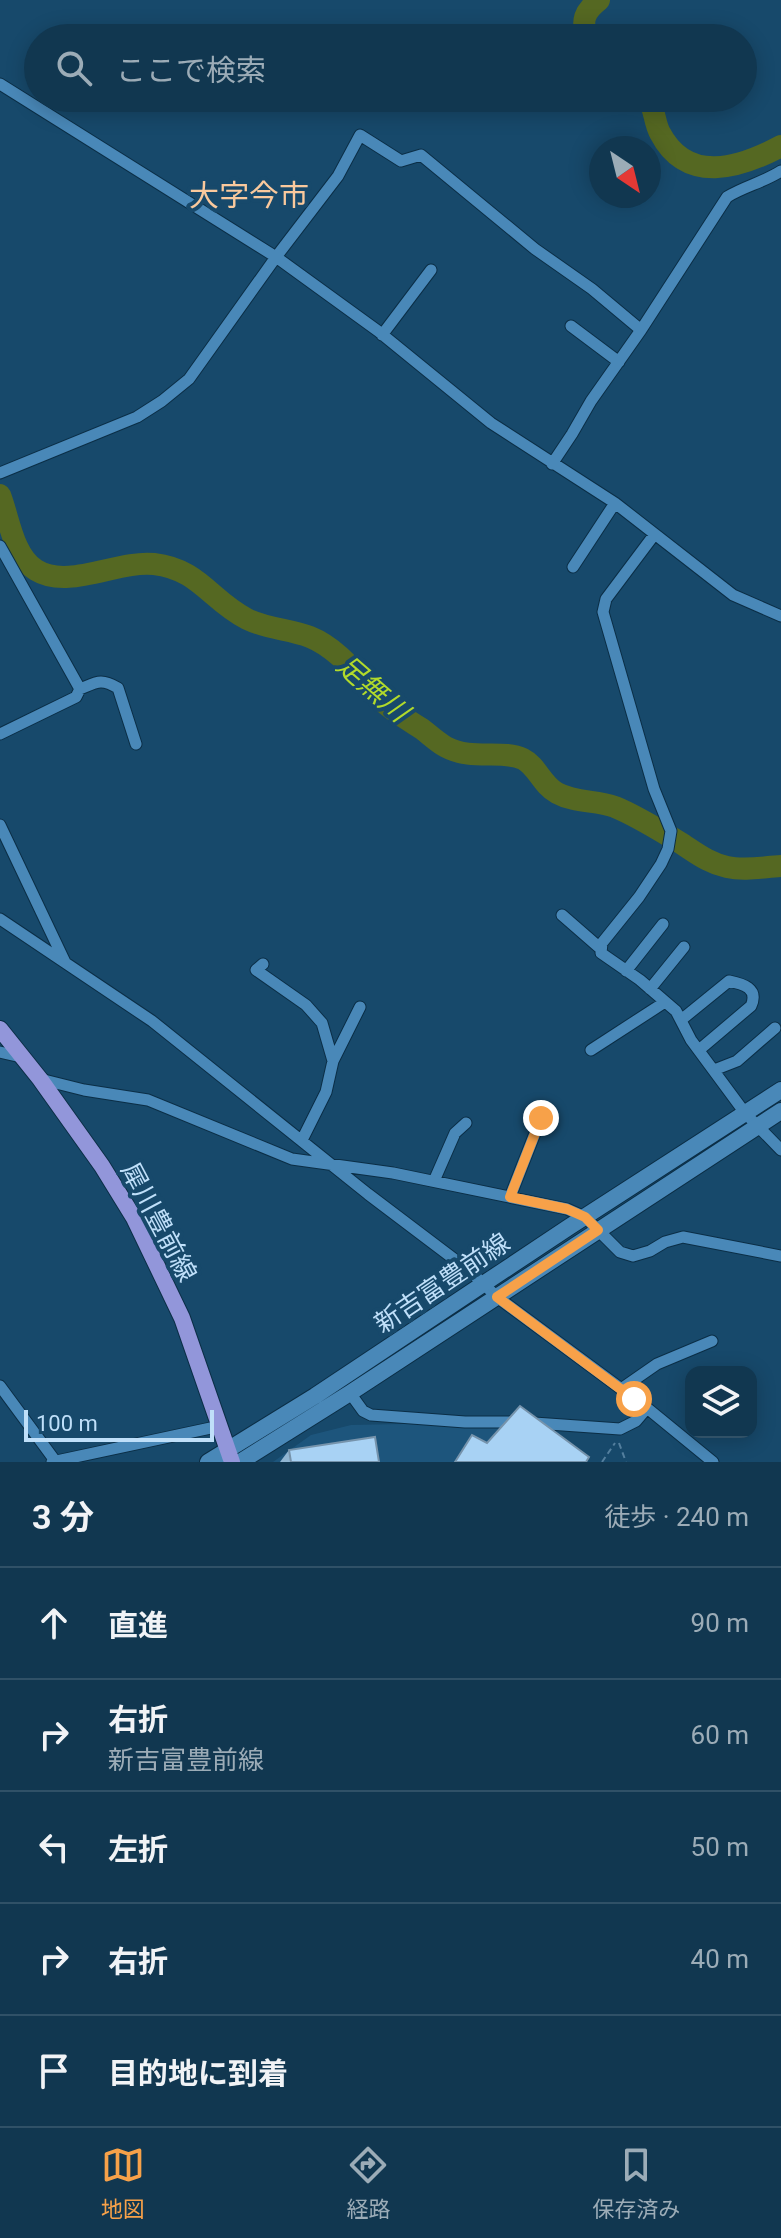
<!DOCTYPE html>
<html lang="ja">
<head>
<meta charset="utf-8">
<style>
  :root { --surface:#113750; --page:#1e425a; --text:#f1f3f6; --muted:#9cacb7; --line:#305167; --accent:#f7a149 }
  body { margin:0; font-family:Roboto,"Noto Sans JP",sans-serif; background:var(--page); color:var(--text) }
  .controls { position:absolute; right:24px; bottom:24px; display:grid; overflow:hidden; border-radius:16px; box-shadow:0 4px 20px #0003 }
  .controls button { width:72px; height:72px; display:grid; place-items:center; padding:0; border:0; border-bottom:2px solid var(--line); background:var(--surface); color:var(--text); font:40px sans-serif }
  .compass { position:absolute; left:589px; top:136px; width:72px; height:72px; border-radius:50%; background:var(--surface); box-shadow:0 4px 20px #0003; rotate:145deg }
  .scale { position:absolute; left:24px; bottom:20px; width:190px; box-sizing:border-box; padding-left:8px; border:4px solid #bfdff9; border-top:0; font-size:22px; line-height:28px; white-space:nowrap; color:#bfdff9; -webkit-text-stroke:6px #17496b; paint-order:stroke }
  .stop { position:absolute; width:24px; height:24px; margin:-18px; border:6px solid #f7a149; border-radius:50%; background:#fff }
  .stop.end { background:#f7a149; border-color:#fff; box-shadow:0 2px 8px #0008 }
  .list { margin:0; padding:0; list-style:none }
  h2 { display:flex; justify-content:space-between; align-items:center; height:104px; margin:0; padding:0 32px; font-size:34px }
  h2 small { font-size:26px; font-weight:400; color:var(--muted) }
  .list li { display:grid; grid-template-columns:52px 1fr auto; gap:24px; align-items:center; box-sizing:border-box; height:112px; padding:0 32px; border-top:2px solid var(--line) }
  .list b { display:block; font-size:30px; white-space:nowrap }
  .list p { margin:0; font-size:26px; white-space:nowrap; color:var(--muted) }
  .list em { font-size:26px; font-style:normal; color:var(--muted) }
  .icon { flex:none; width:44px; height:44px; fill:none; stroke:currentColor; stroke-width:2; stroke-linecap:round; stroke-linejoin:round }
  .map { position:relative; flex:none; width:781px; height:1462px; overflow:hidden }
  .search { position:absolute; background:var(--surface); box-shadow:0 4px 20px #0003; left:24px; right:24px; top:24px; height:88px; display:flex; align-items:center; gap:20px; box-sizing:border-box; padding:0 28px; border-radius:44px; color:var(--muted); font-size:30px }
  .sheet { height:664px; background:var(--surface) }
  nav { display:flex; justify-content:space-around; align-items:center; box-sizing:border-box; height:112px; border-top:2px solid var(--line); background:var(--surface); font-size:22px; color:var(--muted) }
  nav a { display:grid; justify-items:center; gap:4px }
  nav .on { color:var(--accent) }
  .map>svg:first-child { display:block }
</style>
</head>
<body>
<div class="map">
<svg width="781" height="1462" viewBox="0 0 781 1462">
  <rect width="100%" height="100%" fill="#17496b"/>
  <path fill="#1d557c" d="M508 1422 569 1462H273L311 1435 351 1425Z"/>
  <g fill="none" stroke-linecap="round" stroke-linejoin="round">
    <path stroke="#556822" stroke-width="22" d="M588 38C580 21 585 11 599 0
      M648 98C655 109 654 122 660 133 687 185 740 168 781 146
      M0 495C9 518 13 556 36 570 68 590 118 560 154 564 199 569 211 601 247 619 267 629 290 629 310 637 340 649 360 679 382 701 394 712 408 720 422 729 430 735 437 742 446 747 472 761 502 749 523 759 537 766 542 785 557 793 575 803 596 800 615 807 637 816 659 830 679 842 695 852 708 863 727 867 745 871 763 867 781 866"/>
    <defs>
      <path id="minor" d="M0 84 276 257 378 331 491 423 615 503 733 595 781 616
        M571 326 619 362
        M382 335 431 270
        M552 464 572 434 591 401 641 330 727 197C745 186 762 183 781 171
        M0 473 137 417 162 401 189 379 276 257 338 176 360 135 401 161 421 155 535 249 592 289 641 330
        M654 535 606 599 603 612 654 789 671 831 668 849 661 864 639 897 602 943 601 953 640 980 676 1011 691 1040 745 1113 781 1150
        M0 546 80 689 76 697 0 734
        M573 567 615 503
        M80 689C97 682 101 678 118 688L136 744
        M0 825 65 962
        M562 915 601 949
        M0 919 152 1021 368 1194 471 1272 497 1297 647 1408 713 1462
        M263 964 256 970 306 1005 322 1023 333 1061
        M626 971 663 924
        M650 989 684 947
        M681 1020 729 981C743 984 759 988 751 1006L699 1050
        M591 1050 665 1002
        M0 1052 21 1057
        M714 1070 737 1061 775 1028
        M40 1079 84 1090 148 1100 292 1159 393 1173 567 1209 585 1217 620 1252 633 1256 650 1251 665 1242 683 1237 781 1256
        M302 1140 326 1092 333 1061 360 1007
        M434 1181 455 1133 466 1123
        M510 1197 541 1118
        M0 1386 56 1462
        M621 1389 657 1364 712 1341
        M350 1393 363 1411 371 1415 465 1422H520L620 1429 636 1421 647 1408
        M52 1462 220 1426"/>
      <path id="secondary" d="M208 1462 315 1396 569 1227 781 1090
        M240 1462 350 1393 781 1111"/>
      <path id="primary" d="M0 1029 40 1079 102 1166 134 1218 182 1318 232 1462"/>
    </defs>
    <use href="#minor" stroke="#0b2e46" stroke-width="13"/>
    <use href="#secondary" stroke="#0b2e46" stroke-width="18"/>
    <use href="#primary" stroke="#0b2e46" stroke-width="18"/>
    <path stroke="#547f9e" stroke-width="2" stroke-dasharray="6 4" stroke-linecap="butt" d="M619 1443 626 1462
      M602 1462 615 1443"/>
    <use href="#minor" stroke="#4988b8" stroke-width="11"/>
    <use href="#secondary" stroke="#4988b8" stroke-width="16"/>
    <use href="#primary" stroke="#9296da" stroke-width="16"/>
  </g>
  <path fill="#90b5d2" d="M289 1450 379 1462H280Z"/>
  <path fill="#a8d2f4" stroke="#7693ab" stroke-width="2" d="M520 1406 589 1457 586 1462H455L472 1435 487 1443Z
    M375 1437 379 1462H291L289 1450Z"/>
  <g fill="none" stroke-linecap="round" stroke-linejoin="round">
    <path stroke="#f7a149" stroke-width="10" d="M541 1118 510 1197 567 1209 585 1217 598 1230 497 1297 634 1399"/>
  </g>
  <g text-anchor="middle" stroke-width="8" stroke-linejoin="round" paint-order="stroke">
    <g font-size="26" fill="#bfdff9" stroke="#17496b">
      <text transform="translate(159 1222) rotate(62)" y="9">犀川豊前線</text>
      <text transform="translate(442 1283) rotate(-34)" y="9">新吉富豊前線</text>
    </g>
    <g font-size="28" font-style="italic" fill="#b1da2b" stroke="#17496b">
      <text transform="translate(373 688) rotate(41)" y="10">足無川</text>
    </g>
    <g font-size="30" fill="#fac99d" stroke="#17496b">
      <text x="249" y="206">大字今市</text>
    </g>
  </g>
</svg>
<div class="controls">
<button><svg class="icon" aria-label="layers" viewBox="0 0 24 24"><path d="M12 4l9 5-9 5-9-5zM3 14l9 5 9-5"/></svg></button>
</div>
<svg class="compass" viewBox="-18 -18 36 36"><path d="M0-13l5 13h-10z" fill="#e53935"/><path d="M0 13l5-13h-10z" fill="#9cacb7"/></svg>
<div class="scale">100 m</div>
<div class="stop" style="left:634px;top:1399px"></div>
<div class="stop end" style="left:541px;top:1118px"></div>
<div class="search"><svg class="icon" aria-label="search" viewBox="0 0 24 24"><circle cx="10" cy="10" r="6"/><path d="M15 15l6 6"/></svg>ここで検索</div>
</div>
<section class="sheet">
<h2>3 分<small>徒歩 · 240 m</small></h2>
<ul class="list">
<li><svg class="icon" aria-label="ahead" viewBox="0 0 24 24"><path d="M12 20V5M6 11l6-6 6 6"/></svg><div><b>直進</b></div><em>90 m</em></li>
<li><svg class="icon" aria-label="right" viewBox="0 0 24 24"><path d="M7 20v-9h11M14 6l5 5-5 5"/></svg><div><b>右折</b><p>新吉富豊前線</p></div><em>60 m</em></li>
<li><svg class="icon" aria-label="left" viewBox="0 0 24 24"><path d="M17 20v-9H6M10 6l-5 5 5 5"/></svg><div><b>左折</b></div><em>50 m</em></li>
<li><svg class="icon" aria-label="right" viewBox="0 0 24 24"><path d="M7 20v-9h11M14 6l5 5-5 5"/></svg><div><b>右折</b></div><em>40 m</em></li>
<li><svg class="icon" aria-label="arrive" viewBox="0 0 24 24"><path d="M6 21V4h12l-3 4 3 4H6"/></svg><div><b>目的地に到着</b></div></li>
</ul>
</section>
<nav>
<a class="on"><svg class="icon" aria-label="map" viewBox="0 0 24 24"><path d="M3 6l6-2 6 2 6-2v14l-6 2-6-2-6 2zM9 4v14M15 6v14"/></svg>地図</a>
<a><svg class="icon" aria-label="directions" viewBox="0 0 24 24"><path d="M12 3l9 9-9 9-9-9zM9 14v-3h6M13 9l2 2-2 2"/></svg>経路</a>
<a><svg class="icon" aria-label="saved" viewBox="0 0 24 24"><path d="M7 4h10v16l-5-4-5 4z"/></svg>保存済み</a>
</nav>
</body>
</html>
